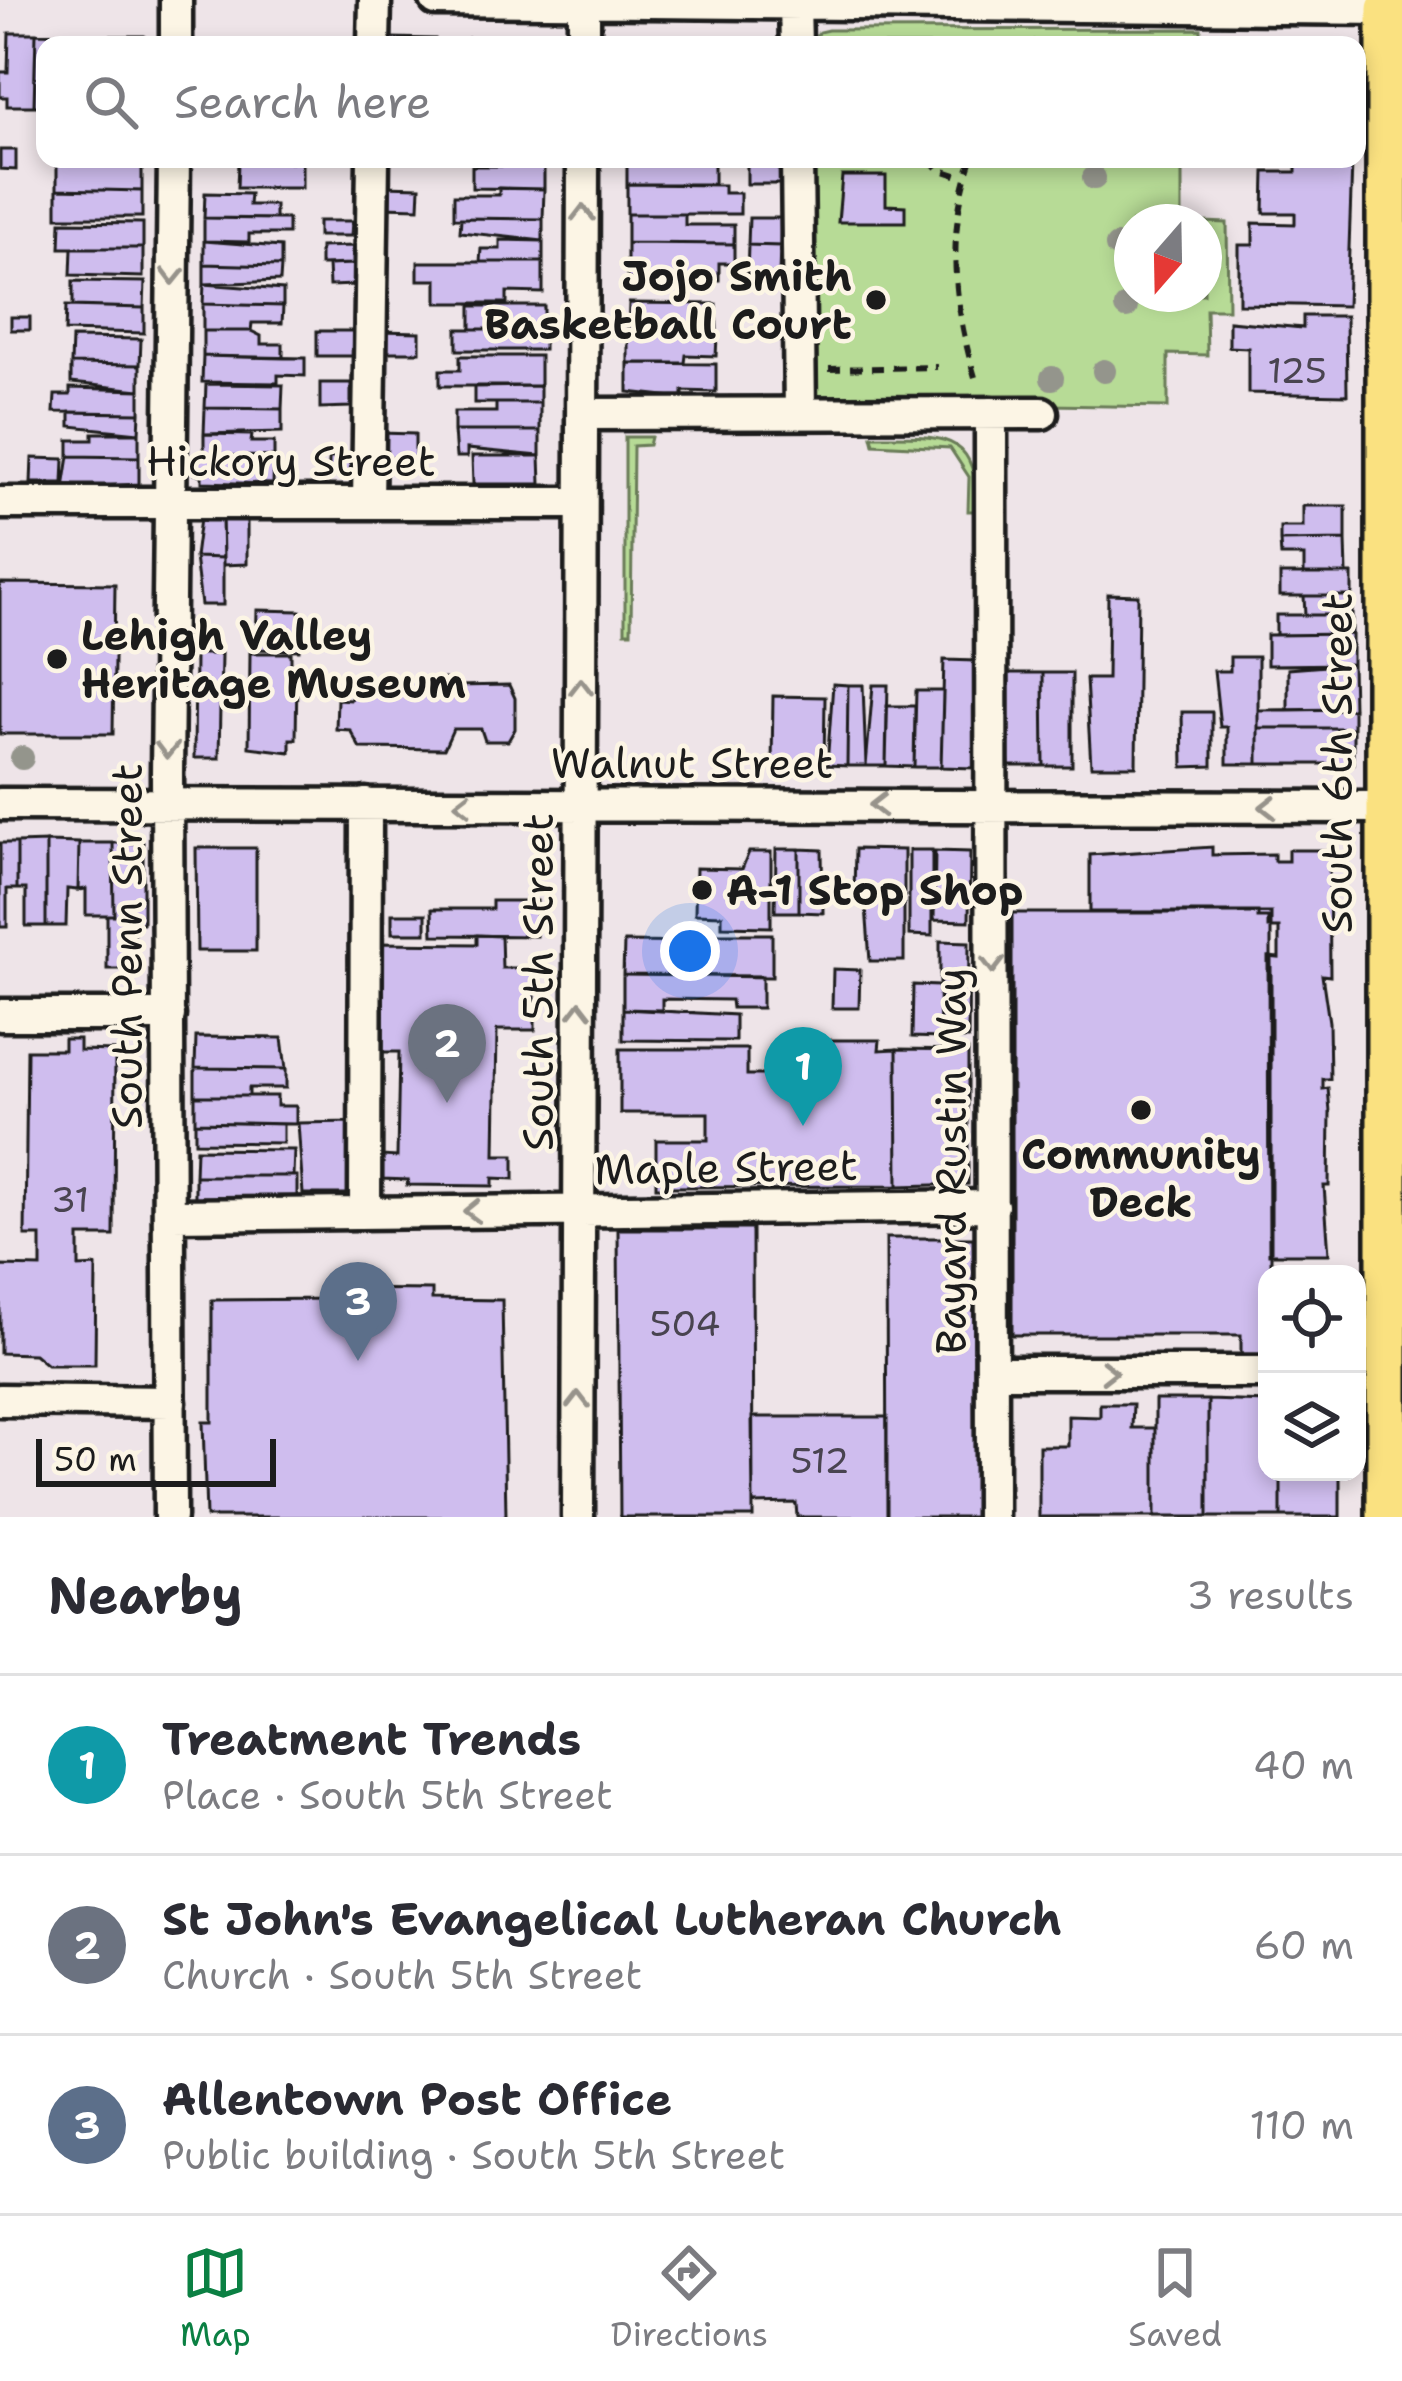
<!DOCTYPE html>
<html lang="en">
<head>
<meta charset="utf-8">
<style>
  :root { --surface:#fff; --page:#f7f7f7; --text:#2b2b33; --muted:#7c7c81; --line:#e1e1e2; --accent:#0b8043 }
  body { margin:0; font-family:"Shantell Sans",sans-serif; background:var(--page); color:var(--text) }
  .controls { position:absolute; right:36px; bottom:36px; display:grid; overflow:hidden; border-radius:24px; box-shadow:0 6px 18px #0003 }
  .controls button { width:108px; height:108px; display:grid; place-items:center; padding:0; border:0; border-bottom:3px solid var(--line); background:var(--surface); color:var(--text); font:60px sans-serif }
  .compass { position:absolute; left:1114px; top:204px; width:108px; height:108px; border-radius:50%; background:var(--surface); box-shadow:0 6px 18px #0003; rotate:200deg }
  .scale { position:absolute; left:36px; bottom:30px; width:240px; box-sizing:border-box; padding-left:12px; border:6px solid #1c1c1c; border-top:0; font-size:33px; line-height:42px; white-space:nowrap; color:#1c1c1c; -webkit-text-stroke:9px #fcf5e5; paint-order:stroke }
  .you { position:absolute; left:690px; top:951px; width:42px; height:42px; margin:-30px; border:9px solid #fff; border-radius:50%; background:#1a73e8; box-shadow:0 0 0 18px #1a73e833 }
  .badge { display:grid; place-items:center; width:78px; height:78px; border-radius:50%; background:var(--accent); color:#fff; font-size:39px; font-weight:700 }
  .pin { position:absolute; translate:-50% -99px; filter:drop-shadow(0 3px 6px #0008) }
  .pin::after { content:''; position:absolute; top:63px; width:42px; height:36px; background:inherit; clip-path:polygon(0 0,100% 0,50% 100%) }
  .list { margin:0; padding:0; list-style:none }
  h2 { display:flex; justify-content:space-between; align-items:center; height:156px; margin:0; padding:0 48px; font-size:51px }
  h2 small { font-size:39px; font-weight:400; color:var(--muted) }
  .list li { display:grid; grid-template-columns:78px 1fr auto; gap:36px; align-items:center; box-sizing:border-box; height:180px; padding:0 48px; border-top:3px solid var(--line) }
  .list b { display:block; font-size:45px; white-space:nowrap }
  .list p { margin:0; font-size:39px; white-space:nowrap; color:var(--muted) }
  .list em { font-size:39px; font-style:normal; color:var(--muted) }
  .icon { flex:none; width:66px; height:66px; fill:none; stroke:currentColor; stroke-width:2; stroke-linecap:round; stroke-linejoin:round }
  .map { position:relative; flex:none; width:1402px; height:1517px; overflow:hidden }
  .search { position:absolute; background:var(--surface); box-shadow:0 6px 18px #0003; left:36px; right:36px; top:36px; height:132px; display:flex; align-items:center; gap:30px; box-sizing:border-box; padding:0 42px; border-radius:24px; color:var(--muted); font-size:45px }
  .sheet { height:696px; background:var(--surface) }
  nav { display:flex; justify-content:space-around; align-items:center; box-sizing:border-box; height:168px; border-top:3px solid var(--line); background:var(--surface); font-size:33px; color:var(--muted) }
  nav a { display:grid; justify-items:center; gap:6px }
  nav .on { color:var(--accent) }
  .map>svg:first-child { display:block }
</style>
</head>
<body>
<div class="map">
<svg width="1402" height="1517" viewBox="0 0 1402 1517">
  <rect width="100%" height="100%" fill="#eee4e8"/>
  <filter id="ink" filterUnits="userSpaceOnUse"><feTurbulence type="fractalNoise" baseFrequency=".00833" numOctaves="2"/><feDisplacementMap in="SourceGraphic" scale="24" xChannelSelector="R" yChannelSelector="G"/><feConvolveMatrix kernelMatrix="1 2 1 2 8 2 1 2 1" color-interpolation-filters="sRGB"/></filter>
  <g filter="url(#ink)">
    <path fill="#b7db96" stroke="#6a7c59" stroke-width="3" d="M1201 29V45H810L819 32 828 30Z
      M809 159H1182V220L1202 222H1132V294H1204V222L1227 223 1228 309H1206L1207 355 1168 354V407L813 401Z
      M872 436C940 437 979 428 976 511H968L969 477 950 448 874 444Z
      M625 437H651L649 445 633 446 631 632H625Z"/>
    <path fill="#cfbdee" stroke="#1c1c1c" stroke-width="3" d="M9 33H36L34 106H7V97H0V72H8Z
      M36 33 64 34V45H45V106H34Z
      M89 36H115V45H89Z
      M115 36H144V45H115Z
      M390 38 435 39V45H390Z
      M469 38 542 39V45H469Z
      M627 40H682V45H627Z
      M0 150H16V170L0 169Z
      M57 159 142 163V191L57 189Z
      M502 159H544V189L472 188V166H501Z
      M747 159H782V184H747Z
      M1296 159 1352 162 1347 306 1239 304V245H1253V223L1295 224V213H1264L1265 172H1296Z
      M238 162H302V188H237Z
      M627 162 714 163V184H627Z
      M842 176H886V205L905 206V222H838Z
      M627 184 724 185V193H740V214H627Z
      M383 186 420 187 419 208 382 207Z
      M499 188 544 189 543 219 454 218V195H499Z
      M57 189 142 191V217H57Z
      M205 193 250 194 249 205H275V219L204 218Z
      M627 214H685V225H734V244L627 243Z
      M204 218 288 219V234H249V242L204 241Z
      M461 218 543 219V241L460 232Z
      M749 218H781L780 246 748 245Z
      M318 221H352L351 236H318Z
      M61 222 143 223V248H60Z
      M500 240 543 241V262H480L481 249H500Z
      M204 241 281 247V266L204 264Z
      M627 243 734 244V263H719V280L627 279Z
      M748 245 780 246 779 274H747Z
      M353 246V264L320 265V247Z
      M72 248H143V277L71 275Z
      M418 262H543V293L507 292V303H437V280H418Z
      M204 264 281 266 280 281 204 284Z
      M355 264 356 285 329 286 328 265Z
      M73 281 145 282 144 308 73 306Z
      M204 284 283 290V306L203 304Z
      M629 303 716 304 717 330 628 333Z
      M203 304 283 306 282 323H252L251 331H203Z
      M66 306 144 308V333L65 331Z
      M471 306H544V329H471Z
      M1303 316H1346L1347 395 1248 393V348L1229 347V321L1303 328Z
      M11 317H30V330H11Z
      M457 329H544V350H457Z
      M203 331H251L261 336V344H283V358L203 356Z
      M317 331H355L354 356H317Z
      M379 331 420 332V352H379Z
      M628 333 717 337 716 356 686 355 685 363H628Z
      M72 338 141 339 140 365 71 364Z
      M203 356 305 358V376L278 375V383L202 382Z
      M460 356H540V386H440V370H460Z
      M628 363 716 364V392L683 391V398L628 392Z
      M71 364 140 365V390L71 383Z
      M320 383H351V407L320 408Z
      M206 384 283 385 282 409 205 408Z
      M540 386V403H474V387Z
      M70 388 140 390V413L54 412 55 395H70Z
      M496 403H540V431H454V412H496Z
      M205 408 282 409V432L204 434Z
      M70 412 140 413 139 433 70 426Z
      M454 431H540V456L467 449V457H456Z
      M93 433H139V457L69 456V440H93Z
      M379 433 415 434V458L379 457Z
      M204 434 252 435 251 442H274V457L204 455Z
      M196 455 274 457 273 484 202 482V475L195 474Z
      M69 456 139 457V484L64 488Z
      M472 456H540L541 484H473Z
      M357 457V476H329V458Z
      M32 458 64 459 63 483H31Z
      M1303 506H1346V540L1280 541V527H1303Z
      M201 511H222L223 558 195 557Z
      M222 519H247V564L223 565Z
      M1346 540 1347 574H1304V556H1281L1280 541Z
      M195 557 223 558V605H201Z
      M1280 574H1352V596H1280Z
      M0 583 115 584 113 734H0Z
      M1108 594 1138 595 1136 766H1091L1086 679H1107Z
      M1304 596H1352V615H1305Z
      M257 610 300 611 299 650 256 649Z
      M1276 615H1352V634L1276 635Z
      M1352 634V664L1267 665V635Z
      M250 653H291V676H297L296 739H290V752L249 747Z
      M195 654H221L219 758H194Z
      M1230 657H1258V764H1227V727H1220L1214 671H1230Z
      M944 660 977 661 975 768 941 767Z
      M1352 664 1353 709 1288 710V669Z
      M1003 673H1043L1044 766H1009Z
      M1043 673H1072V766H1044Z
      M445 679 455 686 509 685 515 698V729L508 741H485L481 729H453L444 749 360 748 350 730 336 729 337 699 350 700 361 680Z
      M833 684 848 685 847 766 827 765Z
      M848 685H863L866 766H847Z
      M873 685H888L886 766H866Z
      M916 691H943L941 767H914Z
      M773 696 825 697 824 766H772Z
      M887 706H915L914 767 886 766Z
      M1353 709V728H1258V710Z
      M1182 712H1212V766L1183 767Z
      M1258 728H1353V764H1258Z
      M46 842 79 843 78 890 67 889 66 926H46Z
      M46 842V926H26V889H17V843Z
      M0 843H17V889H7V927H0Z
      M79 843H113L114 915H86V889L78 890Z
      M113 843H143V923H134V969H107V915H114Z
      M1212 847V855L1274 854V861H1288V850H1329L1330 976 1322 975 1329 1022 1330 1079H1323V1089L1328 1088 1330 1112 1329 1186H1324L1329 1254H1269L1268 957 1279 958V928H1268V918H1258V912H1090V855Z
      M196 848H256V951H197Z
      M776 849H799V912H775Z
      M799 849 822 850 823 913 799 912Z
      M855 849 904 850V961H870L866 906 854 895Z
      M909 850H932V936L909 935Z
      M935 851 970 852 969 921 934 920Z
      M749 852H771V927L722 926V915L695 914 696 868 742 869Z
      M492 901H537L536 936 433 935 432 909H492Z
      M1012 913H1271V1266H1301V1274H1267V1354H1241V1335H1012Z
      M392 914H426V933H392Z
      M710 934H772V977L623 975 624 942 710 943Z
      M477 935 501 936 502 968H535V1030H497L495 1155H514V1179L493 1178V1186L407 1185 408 1180 381 1179 382 1156 397 1157 399 1052H373L375 943 477 944Z
      M940 941 969 942 968 1039 940 1038Z
      M833 969 860 970 859 1008H832Z
      M623 975 762 976V1008H732L731 1000 662 999V1010L623 1009Z
      M913 985 939 986 940 1038 912 1037Z
      M623 1009 735 1015V1041L623 1040Z
      M196 1037 282 1038 286 1069 195 1068Z
      M64 1039H79V1050L115 1051 114 1236H79V1267L96 1266 95 1365H47L34 1354 0 1353V1266L41 1267V1236H25L27 1050H64Z
      M832 1040H880L879 1050 897 1049 898 1186 656 1187V1140H708V1113H620V1049H747V1075H832Z
      M897 1049 968 1050V1184L898 1186Z
      M195 1068 286 1069V1088H249V1096H195Z
      M195 1096H277V1106H296V1124L195 1122Z
      M195 1122 283 1124V1143L195 1142Z
      M355 1122V1194H303L298 1123Z
      M196 1149 294 1150 293 1176H195Z
      M195 1176H297V1199L195 1198Z
      M618 1229H752L753 1517H620Z
      M886 1238H973L975 1517H887Z
      M334 1289 432 1290V1299L502 1300 506 1517H206L203 1422H212V1300L335 1299Z
      M1155 1400H1208V1517H1155Z
      M1208 1400 1267 1402V1472H1281V1517H1208Z
      M1100 1404H1133L1132 1428H1155V1517H1039V1446H1068V1416L1100 1417Z
      M752 1417H887V1517H797L796 1503 753 1504Z
      M1281 1472H1340V1517H1281Z"/>
    <g fill="none" stroke-linecap="round" stroke-linejoin="round">
      <defs>
        <path id="minor" d="M436 0 1387 9
          M795 4 796 45
          M176 45V0
          M374 45 375 0
          M584 45V0
          M797 159 800 413
          M991 413 992 1517
          M582 414 1042 413
          M0 503H581
          M368 503 373 159
          M0 804 1385 807
          M0 1015H169
          M365 1213 366 804
          M172 1215 993 1206
          M992 1372H1267
          M0 1400 170 1402
          M170 1517 167 774 174 159
          M578 1517 583 159"/>
        <path id="major" d="M1387 1517V9H1402"/>
      </defs>
      <use href="#minor" stroke="#1c1c1c" stroke-width="39"/>
      <use href="#major" stroke="#1c1c1c" stroke-width="48"/>
      <path stroke="#1c1c1c" stroke-width="6" stroke-dasharray="12 9" stroke-linecap="butt" d="M1033 45 1036 40
        M868 159 886 166 909 159
        M929 159 938 169 965 178
        M972 159C945 235 954 308 977 384
        M841 169 843 159
        M829 369 937 367"/>
      <use href="#minor" stroke="#fcf5e5" stroke-width="30"/>
      <use href="#major" stroke="#fae180" stroke-width="39"/>
    </g>
    <g fill="#94958c">
      <circle cx="1094" cy="178" r="12"/>
      <circle cx="1117" cy="246" r="12"/>
      <circle cx="1126" cy="307" r="12"/>
      <circle cx="1104" cy="371" r="12"/>
      <circle cx="1052" cy="378" r="12"/>
      <circle cx="22" cy="758" r="12"/>
    </g>
    <defs><path id="oneway-chevron" d="M-2-3.5L2.5 0L-2 3.5" fill="none" stroke-width="1.6" stroke-linecap="round" stroke-linejoin="round" transform="scale(3)"/></defs>
    <g stroke="#97938b">
      <use href="#oneway-chevron" transform="translate(583 213) rotate(-90)"/>
      <use href="#oneway-chevron" transform="translate(173 276) rotate(91)"/>
      <use href="#oneway-chevron" transform="translate(581 687) rotate(-90)"/>
      <use href="#oneway-chevron" transform="translate(167 750) rotate(91)"/>
      <use href="#oneway-chevron" transform="translate(463 804) rotate(-180)"/>
      <use href="#oneway-chevron" transform="translate(878 805) rotate(-180)"/>
      <use href="#oneway-chevron" transform="translate(1268 807) rotate(-180)"/>
      <use href="#oneway-chevron" transform="translate(993 965) rotate(90)"/>
      <use href="#oneway-chevron" transform="translate(580 1010) rotate(-90)"/>
      <use href="#oneway-chevron" transform="translate(472 1211) rotate(179)"/>
      <use href="#oneway-chevron" transform="translate(1109 1372)"/>
      <use href="#oneway-chevron" transform="translate(578 1400) rotate(-90)"/>
    </g>
  </g>
  <g fill="#1c1c1c" stroke="#fcf5e5" stroke-width="4.5">
    <circle cx="876" cy="300" r="12"/>
    <circle cx="57" cy="659" r="12"/>
    <circle cx="702" cy="890" r="12"/>
    <circle cx="1141" cy="1110" r="12"/>
  </g>
  <g text-anchor="middle" stroke-width="9" stroke-linejoin="round" paint-order="stroke">
    <g font-size="36" fill="#494450">
      <text x="1297" y="383">125</text>
      <text x="70" y="1212">31</text>
      <text x="685" y="1336">504</text>
      <text x="820" y="1473">512</text>
    </g>
    <g font-size="42" font-weight="bold" fill="#1c1c1c" stroke="#fcf5e5" text-anchor="start">
      <text x="852" y="291" text-anchor="end">Jojo Smith<tspan x="852" dy="48">Basketball Court</tspan></text>
      <text x="81" y="650">Lehigh Valley<tspan x="81" dy="48">Heritage Museum</tspan></text>
      <text x="726" y="905">A-1 Stop Shop</text>
      <text x="1141" y="1169" text-anchor="middle">Community<tspan x="1141" dy="48">Deck</tspan></text>
    </g>
    <g font-size="42" fill="#1c1c1c" stroke="#fcf5e5">
      <text x="291" y="476">Hickory Street</text>
      <text x="692" y="778">Walnut Street</text>
      <text transform="translate(1337 763) rotate(-90)" y="15">South 6th Street</text>
      <text transform="translate(127 946) rotate(-90)" y="15">South Penn Street</text>
      <text transform="translate(538 982) rotate(-90)" y="15">South 5th Street</text>
      <text transform="translate(951 1161) rotate(-90)" y="15">Bayard Rustin Way</text>
      <text transform="translate(726 1167) rotate(-1)" y="15">Maple Street</text>
    </g>
  </g>
</svg>
<div class="controls">
<button><svg class="icon" aria-label="locate" viewBox="0 0 24 24"><circle cx="12" cy="12" r="6"/><path d="M12 2v4M12 18v4M2 12h4M18 12h4"/></svg></button>
<button><svg class="icon" aria-label="layers" viewBox="0 0 24 24"><path d="M12 4l9 5-9 5-9-5zM3 14l9 5 9-5"/></svg></button>
</div>
<svg class="compass" viewBox="-18 -18 36 36"><path d="M0-13l5 13h-10z" fill="#e53935"/><path d="M0 13l5-13h-10z" fill="#7c7c81"/></svg>
<div class="scale">50 m</div>
<div class="you"></div>
<div class="pin badge" style="left:803px;top:1126px;background:#0f9aa8">1</div>
<div class="pin badge" style="left:447px;top:1103px;background:#6b7280">2</div>
<div class="pin badge" style="left:358px;top:1361px;background:#5c6f8a">3</div>
<div class="search"><svg class="icon" aria-label="search" viewBox="0 0 24 24"><circle cx="10" cy="10" r="6"/><path d="M15 15l6 6"/></svg>Search here</div>
</div>
<section class="sheet">
<h2>Nearby<small>3 results</small></h2>
<ul class="list">
<li><span class="badge" style="background:#0f9aa8">1</span><div><b>Treatment Trends</b><p>Place · South 5th Street</p></div><em>40 m</em></li>
<li><span class="badge" style="background:#6b7280">2</span><div><b>St John's Evangelical Lutheran Church</b><p>Church · South 5th Street</p></div><em>60 m</em></li>
<li><span class="badge" style="background:#5c6f8a">3</span><div><b>Allentown Post Office</b><p>Public building · South 5th Street</p></div><em>110 m</em></li>
</ul>
</section>
<nav>
<a class="on"><svg class="icon" aria-label="map" viewBox="0 0 24 24"><path d="M3 6l6-2 6 2 6-2v14l-6 2-6-2-6 2zM9 4v14M15 6v14"/></svg>Map</a>
<a><svg class="icon" aria-label="directions" viewBox="0 0 24 24"><path d="M12 3l9 9-9 9-9-9zM9 14v-3h6M13 9l2 2-2 2"/></svg>Directions</a>
<a><svg class="icon" aria-label="saved" viewBox="0 0 24 24"><path d="M7 4h10v16l-5-4-5 4z"/></svg>Saved</a>
</nav>
</body>
</html>
